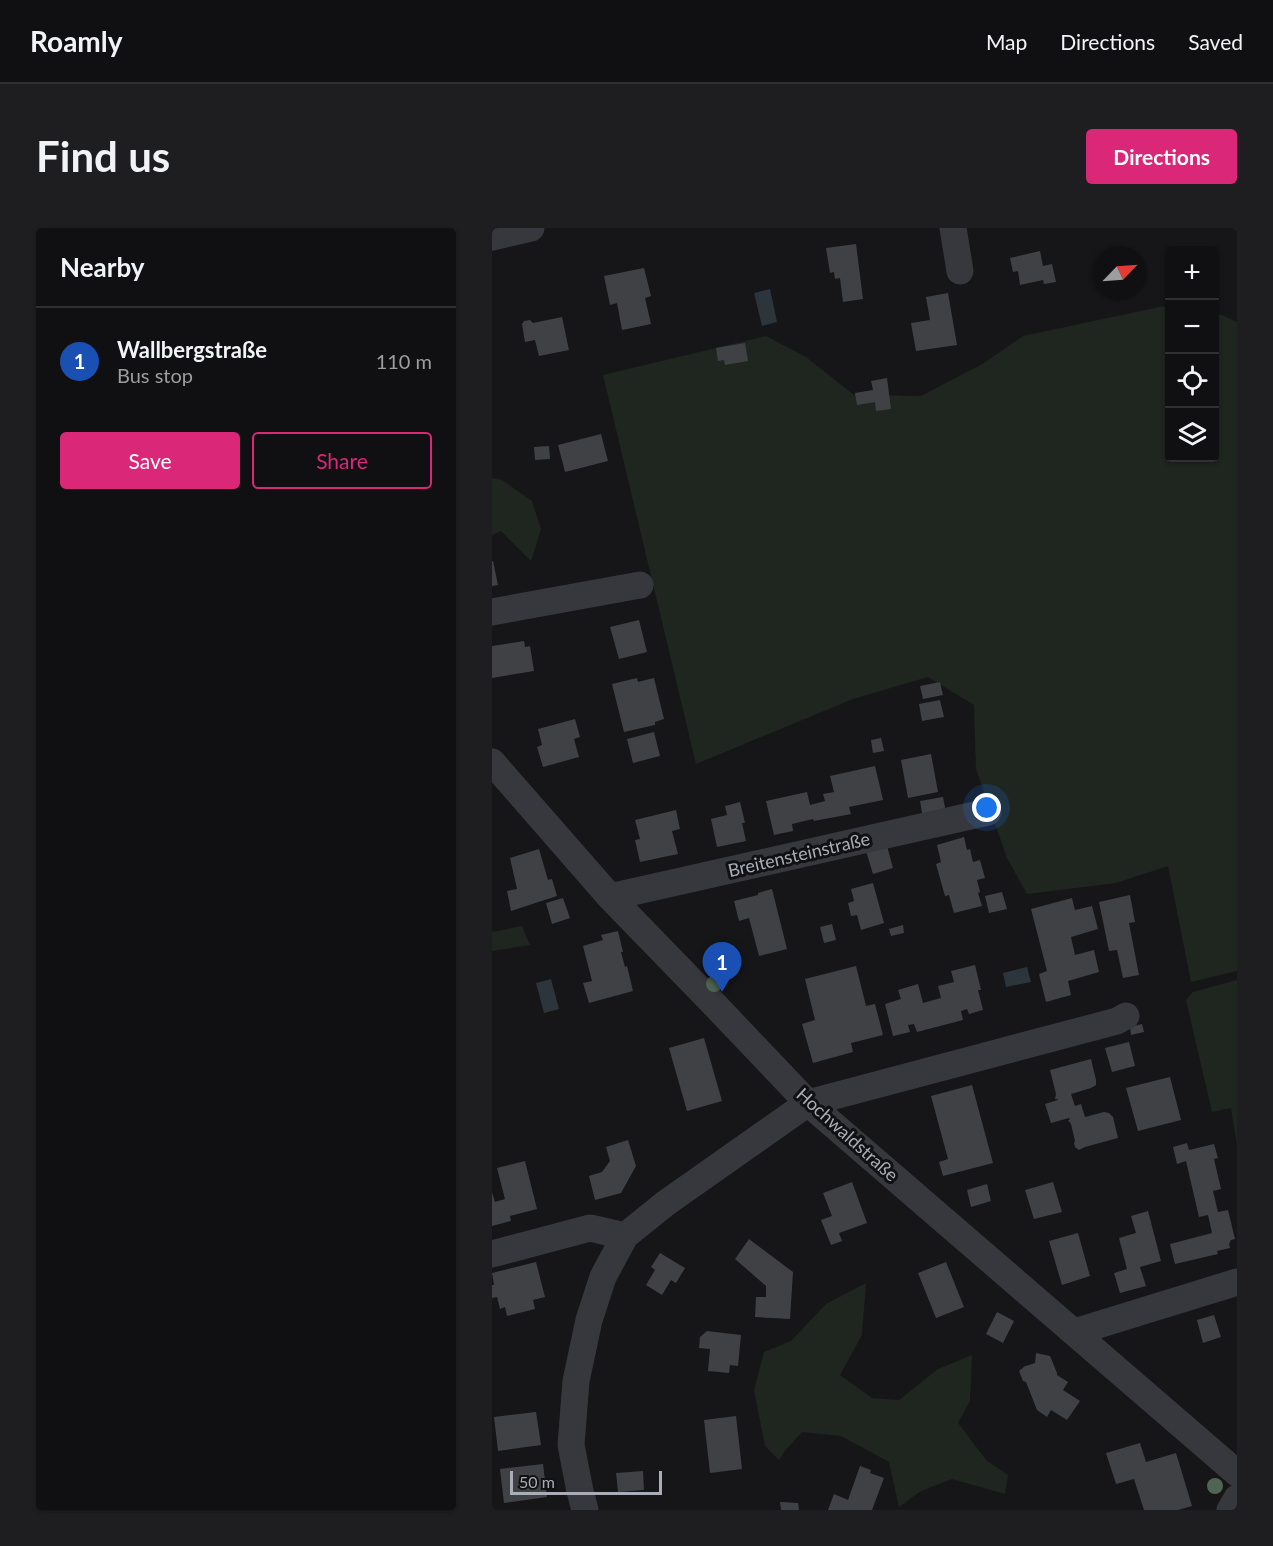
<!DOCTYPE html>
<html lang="en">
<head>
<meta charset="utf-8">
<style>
  :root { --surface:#101012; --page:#1e1e20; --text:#f1f3f6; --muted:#9c9d9f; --line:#303032; --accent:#db2777 }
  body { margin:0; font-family:Lato,sans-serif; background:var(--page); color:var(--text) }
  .controls { position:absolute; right:18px; top:18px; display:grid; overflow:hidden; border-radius:6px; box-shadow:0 2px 4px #0004 }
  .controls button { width:54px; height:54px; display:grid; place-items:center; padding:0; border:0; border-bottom:2px solid var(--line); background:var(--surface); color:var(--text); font:30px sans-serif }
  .compass { position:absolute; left:601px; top:18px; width:54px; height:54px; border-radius:50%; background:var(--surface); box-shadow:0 2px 4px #0004; rotate:65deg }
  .scale { position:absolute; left:18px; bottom:15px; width:152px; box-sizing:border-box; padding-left:6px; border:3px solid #a8adb8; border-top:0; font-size:16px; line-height:21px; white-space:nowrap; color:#a8adb8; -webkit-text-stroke:4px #111113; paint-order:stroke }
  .you { position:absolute; left:495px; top:580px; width:21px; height:21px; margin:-15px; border:4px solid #fff; border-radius:50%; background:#1a73e8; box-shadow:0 0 0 9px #1a73e833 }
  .badge { display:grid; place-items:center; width:39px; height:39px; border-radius:50%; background:var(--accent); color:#fff; font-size:20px; font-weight:700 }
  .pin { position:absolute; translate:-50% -50px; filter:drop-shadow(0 2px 3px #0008) }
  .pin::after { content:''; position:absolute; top:32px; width:21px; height:18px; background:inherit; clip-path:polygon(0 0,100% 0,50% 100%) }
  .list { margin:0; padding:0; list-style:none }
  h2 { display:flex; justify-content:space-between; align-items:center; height:78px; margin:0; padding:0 24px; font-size:26px }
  h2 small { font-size:20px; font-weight:400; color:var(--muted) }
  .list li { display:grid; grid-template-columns:39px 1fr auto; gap:18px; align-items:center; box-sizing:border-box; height:108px; padding:0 24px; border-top:2px solid var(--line) }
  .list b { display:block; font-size:22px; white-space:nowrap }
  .list p { margin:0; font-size:20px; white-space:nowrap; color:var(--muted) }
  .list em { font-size:20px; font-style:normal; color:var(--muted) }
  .actions { display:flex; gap:12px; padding:18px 24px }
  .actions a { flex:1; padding:14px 0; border:2px solid var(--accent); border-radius:6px; text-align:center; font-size:21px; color:var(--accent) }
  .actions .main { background:var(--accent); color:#fff }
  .icon { flex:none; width:33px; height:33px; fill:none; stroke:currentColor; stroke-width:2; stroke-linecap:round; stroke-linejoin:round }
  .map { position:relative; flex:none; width:745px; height:1282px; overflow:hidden; border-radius:6px }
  header { display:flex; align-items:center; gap:36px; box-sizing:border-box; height:84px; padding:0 30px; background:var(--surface); border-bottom:2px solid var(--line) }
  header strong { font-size:28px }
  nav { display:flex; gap:33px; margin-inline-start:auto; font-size:21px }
  .intro { display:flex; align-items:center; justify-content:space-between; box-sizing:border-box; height:144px; padding:0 36px }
  h1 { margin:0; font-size:42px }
  .button { padding:15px 27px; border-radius:6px; background:var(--accent); color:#fff; font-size:21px; font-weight:700 }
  main { display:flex; gap:36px; padding:0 36px }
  aside { flex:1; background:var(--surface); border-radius:6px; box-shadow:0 2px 4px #0004 }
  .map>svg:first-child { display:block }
</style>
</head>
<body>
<header>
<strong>Roamly</strong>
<nav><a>Map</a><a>Directions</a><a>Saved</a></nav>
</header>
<div class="intro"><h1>Find us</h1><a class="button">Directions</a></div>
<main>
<aside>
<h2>Nearby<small></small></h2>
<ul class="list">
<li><span class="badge" style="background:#1a4fb4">1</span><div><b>Wallbergstraße</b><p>Bus stop</p></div><em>110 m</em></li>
</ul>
<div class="actions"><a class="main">Save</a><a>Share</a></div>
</aside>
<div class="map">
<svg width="745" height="1282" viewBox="0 0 745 1282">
  <rect width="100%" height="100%" fill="#161618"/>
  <path fill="#1e261f" d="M677 77 678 230H722L723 84 745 94V743L699 754 676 638 624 655 535 666 515 630 484 541 482 477 436 449 361 471 204 536 111 147 274 108 314 129 362 167 429 168 492 135 531 108Z
    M0 250 10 252 40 273 49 301 39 333 9 303 0 307Z
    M30 698 38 717 0 723V704Z
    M745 752V917L739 880 720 884 694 772 701 764Z
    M374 1055 370 1107 348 1147 380 1170 407 1172 446 1141 480 1127 478 1173 466 1195 495 1233 516 1247 513 1266 460 1251 429 1263 407 1279 397 1234 349 1208 310 1204 292 1224 287 1232 273 1218 262 1162 272 1124 299 1113 334 1076Z"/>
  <path fill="#2c353c" d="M278 61 285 94 270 98 262 65Z
    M535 739 539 754 514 759 511 745Z
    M59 751 67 781 52 785 44 755Z"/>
  <path fill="#404145" d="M364 16 371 71 351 74 348 50 343 51 342 44 338 45 334 20Z
    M548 23 551 38 560 36 564 54 552 56 551 52 528 57 526 43 521 44 518 30Z
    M152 40 159 68 153 70 159 96 130 102 125 75 118 77 112 48Z
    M456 65 465 117 424 123 419 95 438 92 434 69Z
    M70 89 77 122 47 128 43 112 33 114 30 96 32 93 38 92 41 95Z
    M253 115 256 133 233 137 232 132 226 133 224 120Z
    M395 150 399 181 384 183 383 174 365 177 363 165 381 162 379 153Z
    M109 206 116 233 73 244 66 217Z
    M57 218 58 231 43 232 42 219Z
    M0 333H1L6 357 0 358Z
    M147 392 155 424 127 431 118 399Z
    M32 413 33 419 38 418 42 443 0 450V418Z
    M145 450 146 454 162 450 172 491 163 494V497L132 504 120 456Z
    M448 454 451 467 431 471 428 458Z
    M448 472 452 489 430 493 427 476Z
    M83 491 88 509 82 511 87 529 51 539 45 519 50 517 46 501Z
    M162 504 168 528 141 535 135 511Z
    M389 510 392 523 381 525 379 512Z
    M439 526 446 564 416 570 409 532Z
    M383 538 391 572 357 579 359 586 322 593 321 591 300 596 301 603 282 607 274 573 315 564 318 577 333 573 331 566 342 564 338 548Z
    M451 569 454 585 431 590 428 573Z
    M248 574 253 595H250L254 613 225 619 219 591 235 587 233 578Z
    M184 582 188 601 180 603 186 626 148 634 143 612 148 611 143 592Z
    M472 609 475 622 478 621 481 634 488 632 493 650 485 652 488 664 486 665 490 678 462 685 457 667 453 668 444 636 449 634 445 617Z
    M395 618 401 640 381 646 374 623Z
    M47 621 56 652 60 651 65 668 19 683 15 663 25 661 18 630Z
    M381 655 392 695 369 702 365 687 359 688 356 675 362 673 359 661Z
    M280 661 295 721 267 728 257 690 247 693 242 673 266 667V665Z
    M510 664 515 681 497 685 493 668Z
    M638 667 643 694 637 695 647 747 631 750 625 722 617 723 607 674Z
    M71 670 78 690 60 696 54 675Z
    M580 670 583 682 600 678 606 701 579 709 583 727 602 722 607 744 576 753 579 767 554 774 547 746 555 743 539 681Z
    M340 696 344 712 332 715 328 699Z
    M411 697 412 705 399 708 397 701Z
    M126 703 131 724H129L133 739 135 738 141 763 97 775 91 755 100 753 91 718 111 712 109 707Z
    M483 737 489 762H486L491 782 477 786 475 781 469 783 471 792 425 804 422 796 416 797 418 804 401 808 393 776 409 771 406 762 426 756 431 775 449 770 446 758 462 754 459 743Z
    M364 738 374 778 383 776 391 807 359 815 361 824 321 835 310 796 323 792 313 751Z
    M650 796 652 804 639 807 638 799Z
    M212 810 230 873 195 883 177 820Z
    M637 814 643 838 620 844 613 820Z
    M599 831 604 852V857L599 860 579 866 583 878 589 876 593 889 612 884 617 885 621 889 626 910 593 919 587 922 583 919 582 915 583 913 579 896 576 892H578L577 890 559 895 553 876 566 872 565 871H563L564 866 558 842Z
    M678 849 689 892 646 903 634 860Z
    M480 857 501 935 451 948 447 934 456 931 439 868Z
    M136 912 144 938 129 965 103 972 97 948 110 944 118 933 114 919Z
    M695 915 697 922 722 916 726 930 722 931 729 961 721 963 726 984 736 982 743 1011 739 1012 737 1016 738 1020 725 1023 726 1026 683 1036 678 1016 720 1005 716 987 707 989 694 933 685 936 681 919Z
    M33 933 45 981 18 988 19 993 0 998V964L3 974 13 971 5 940Z
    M360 954 375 995 347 1005 350 1013 339 1017 329 992 340 988 331 965Z
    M561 954 570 984 542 991 533 962Z
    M495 956 499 973 479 979 475 962Z
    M656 983 669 1033 648 1039 654 1058 628 1065 622 1045 635 1041 627 1010 644 1005 639 988Z
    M586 1005 598 1048 570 1057 557 1013Z
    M257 1011 301 1044 298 1091 263 1089 264 1069H274V1058L243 1031Z
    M168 1025 193 1040 184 1055 179 1052 170 1067 154 1057 163 1042 159 1039Z
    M44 1034 53 1069 41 1072 43 1081 15 1088 13 1079 8 1081 5 1069 0 1070V1057H2L0 1045Z
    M454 1034 472 1079 444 1090 426 1045Z
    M505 1084 522 1093 511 1115 494 1106Z
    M722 1087 729 1109 711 1115 705 1092Z
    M215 1103 249 1107 246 1138 238 1137 237 1145 216 1143 218 1121 207 1120 208 1109Z
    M544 1125 558 1128 565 1145V1147L576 1154 571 1162 588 1173 575 1192 559 1182 555 1189 545 1182 534 1154 531 1153 527 1143 533 1138H534L543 1135Z
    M44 1184 49 1217 6 1223 2 1189Z
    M244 1188 250 1241 218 1245 212 1192Z
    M648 1215 654 1234 684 1225 700 1278 686 1282H652L642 1251 624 1256 614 1225Z
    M51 1236 55 1269 12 1275 8 1241Z
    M368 1238 379 1242 378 1245 392 1250 380 1282H336L342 1266 356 1272Z
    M151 1243 152 1262 126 1264 124 1245Z
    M288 1274 306 1275 307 1282H289Z"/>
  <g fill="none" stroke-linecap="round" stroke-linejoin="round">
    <path stroke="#37383d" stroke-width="27" d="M461 0 468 43
      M0 9 39 0
      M0 384 148 357
      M0 534 118 669 218 772 316 875 745 1245
      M118 669 496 584
      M0 1026 98 1000 133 1008
      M583 1104 745 1054
      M93 1282 88 1263 79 1217 84 1153 97 1092 111 1049 133 1008 174 975 316 875 625 793 634 788
      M738 1282 745 1270"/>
  </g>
  <g fill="#506452">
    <circle cx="222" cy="756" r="8"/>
    <circle cx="723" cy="1258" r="8"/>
  </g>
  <g text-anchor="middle" stroke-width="6" stroke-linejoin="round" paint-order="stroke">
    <g font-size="18" fill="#a8adb8" stroke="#111113">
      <text transform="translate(307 627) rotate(-13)" y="6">Breitensteinstraße</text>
      <text transform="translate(355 907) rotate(42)" y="6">Hochwaldstraße</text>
    </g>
  </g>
</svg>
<div class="controls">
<button>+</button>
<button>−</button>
<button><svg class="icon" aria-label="locate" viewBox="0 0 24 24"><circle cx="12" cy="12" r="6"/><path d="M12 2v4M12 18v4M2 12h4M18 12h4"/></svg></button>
<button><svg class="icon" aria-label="layers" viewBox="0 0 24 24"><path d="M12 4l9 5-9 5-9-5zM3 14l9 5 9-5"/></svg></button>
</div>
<svg class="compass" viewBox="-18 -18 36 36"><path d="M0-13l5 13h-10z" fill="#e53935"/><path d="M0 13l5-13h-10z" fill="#9c9d9f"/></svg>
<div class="scale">50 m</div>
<div class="you"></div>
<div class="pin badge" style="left:230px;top:764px;background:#1a4fb4">1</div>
</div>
</main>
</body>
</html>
